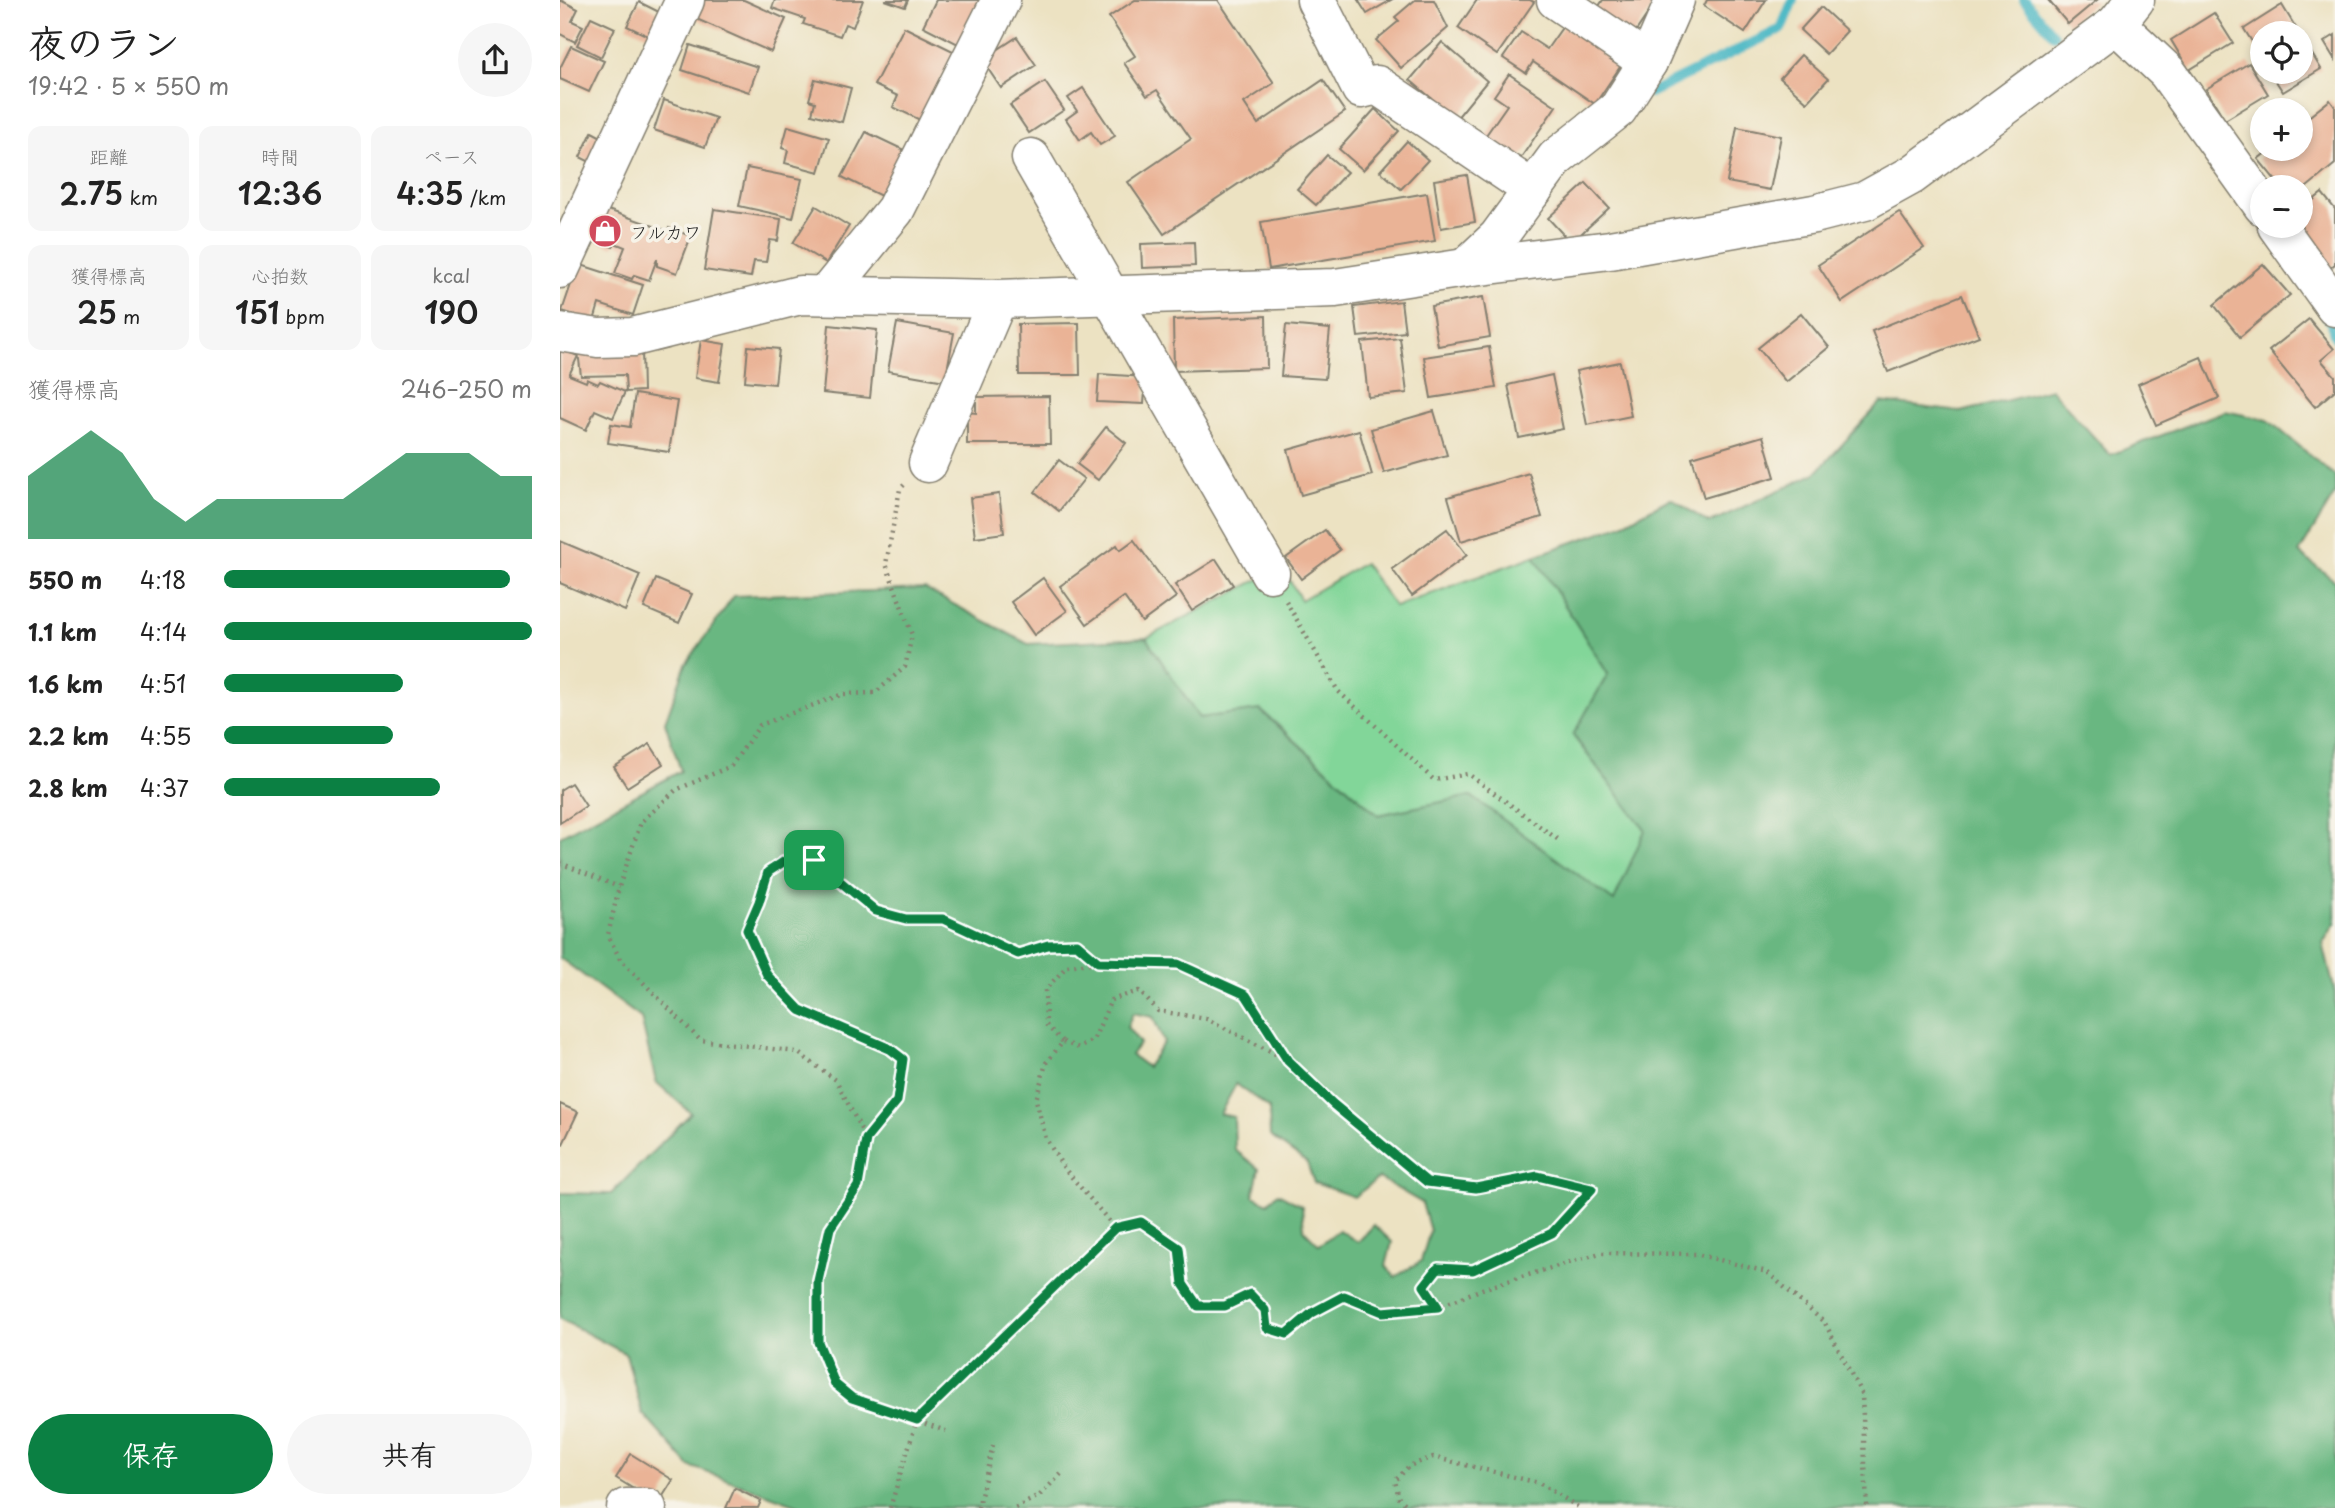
<!DOCTYPE html>
<html lang="ja">
<meta charset="utf-8">
<style>
body{margin:0;font-family:"Playpen Sans","Klee One",sans-serif;background:#f6f6f6;color:#222;height:100vh;display:flex;flex-direction:column;font-size:26px;white-space:nowrap}
*{box-sizing:border-box;margin:0}
p{font-size:23px;color:#767676}
.icon{flex:none;width:38px;height:38px;fill:none;stroke:currentColor;stroke-width:2;stroke-linecap:round;stroke-linejoin:round}
.map{position:relative;flex:1;overflow:hidden}
.details{display:flex;flex-direction:column;background:#fff;width:560px}
.details>*{flex:none}
.buttons{position:absolute;left:1690px;top:21px;display:grid;gap:14px}
.buttons a{display:grid;place-items:center;width:63px;height:63px;border-radius:50%;background:#fff;box-shadow:0 4px 10px #0003;font-size:35px}
.pin{position:absolute;display:grid;place-items:center;width:60px;height:60px;color:#fff;margin:-30px;border-radius:14px;box-shadow:0 4px 10px #0006}
.round{display:grid;place-items:center;flex:none;width:74px;height:74px;border-radius:37px;background:#f6f6f6}
.head{display:flex;align-items:center;justify-content:space-between;height:119px;padding:0 28px}
h1{font-size:38px;font-weight:600;line-height:52px}
.figures{display:grid;grid-template-columns:repeat(3,1fr);gap:10px;height:119px;padding:7px 28px}
.figures div{display:grid;align-content:center;border-radius:14px;background:#f6f6f6;text-align:center}
.figures b{font-size:30px;font-weight:600}
.figures small{font-size:19px;font-weight:400}
.figures p{font-size:19px}
.chart{height:196px;padding:14px 28px}
.chart p{display:flex;justify-content:space-between}
.chart svg{width:100%;height:126px;margin-top:7px;fill:#0b8043;opacity:.7}
.primary-button{display:flex;gap:14px;margin-top:auto;padding:14px 28px}
.primary-button a{flex:1;height:80px;border-radius:42px;background:#0b8043;color:#fff;font-size:28px;font-weight:600;line-height:80px;text-align:center}
.primary-button a+a{background:#f6f6f6;color:#222}
ul{padding:0 28px;list-style:none;font-size:23px}
li{display:grid;grid-template-columns:112px 84px 1fr;align-items:center;height:52px}
li i{height:18px;border-radius:9px;background:#0b8043}
main{display:flex;flex:1;min-height:0}
.map>svg:first-child{display:block}
</style>
<main>
<section class="details">
<div class="head"><div><h1>夜のラン</h1><p>19:42 · 5 × 550 m</p></div><a class="round"><svg class="icon" aria-label="share" viewBox="0 0 24 24"><path d="M12 15V3M7 8l5-5 5 5M5 13v7h14v-7"/></svg></a></div>
<div class="figures">
<div><p>距離</p><b>2.75<small> km</small></b></div>
<div><p>時間</p><b>12:36</b></div>
<div><p>ペース</p><b>4:35<small> /km</small></b></div>
</div>
<div class="figures">
<div><p>獲得標高</p><b>25<small> m</small></b></div>
<div><p>心拍数</p><b>151<small> bpm</small></b></div>
<div><p>kcal</p><b>190</b></div>
</div>
<div class="chart"><p><span>獲得標高</span>246–250 m</p>
<svg viewBox="0 0 160 44" preserveAspectRatio="none"><path d="M0 44V22L10 14L20 6L30 14L40 30L50 38L60 30L70 30L80 30L90 30L100 30L110 22L120 14L130 14L140 14L150 22L160 22V44z"/></svg>
</div>
<ul>
<li><b>550 m</b>4:18<i style="width:93%"></i></li>
<li><b>1.1 km</b>4:14<i style="width:100%"></i></li>
<li><b>1.6 km</b>4:51<i style="width:58%"></i></li>
<li><b>2.2 km</b>4:55<i style="width:55%"></i></li>
<li><b>2.8 km</b>4:37<i style="width:70%"></i></li>
</ul>
<div class="primary-button"><a>保存</a><a>共有</a></div>
</section>
<div class="map">
<svg width="1775" height="1508" viewBox="0 0 1775 1508">
<rect width="100%" height="100%" fill="#f7f3e8"/>
<filter id="ink" filterUnits="userSpaceOnUse"><feTurbulence type="fractalNoise" baseFrequency=".0143" numOctaves="2"/><feDisplacementMap in="SourceGraphic" scale="14" xChannelSelector="R" yChannelSelector="G"/><feConvolveMatrix kernelMatrix="1 2 1 2 8 2 1 2 1" color-interpolation-filters="sRGB"/></filter>
<filter id="wash" filterUnits="userSpaceOnUse"><feTurbulence type="fractalNoise" baseFrequency=".00686" numOctaves="4" result="noise"/><feDisplacementMap in="SourceGraphic" scale="28" xChannelSelector="R" yChannelSelector="G"/><feGaussianBlur stdDeviation="1.57" result="paint"/><feColorMatrix in="noise" values="0 0 0 0 0 0 0 0 0 0 0 0 0 0 0 0 0 1.4 0 .05"/><feComposite in="paint" operator="in"/></filter>
<g filter="url(#wash)">
<rect width="100%" height="100%" fill="#ece2c2"/>
<!-- green -->
<polygon fill="#82d699" stroke="#4f795a" stroke-width="2" points="974,556 1048,674 1013,736 1086,830 1054,902 911,796 818,815 701,710 639,718 586,638 722,567 741,600 804,563 835,607"/>
<!-- forest -->
<path fill="#69b781" stroke="#426a4e" stroke-width="2" fill-rule="evenodd" d="M1491 389 1550 455 1665 411 1708 420 1775 476V494L1739 553 1775 581V923L1763 943 1775 993V1508H246L129 1466 82 1413 66 1354 0 1319V1193L51 1194 131 1113 96 1082 81 1018 0 958V836L121 771 105 722 126 664 174 596 365 589 468 644 586 638 639 718 700 710 818 815 911 796 1054 901 1085 830 1013 735 1048 674 974 556 1061 525 1111 498 1149 523 1256 473 1321 402 1401 412ZM573 1013 593 1017 604 1042 587 1067 571 1055 580 1043 567 1027ZM676 1084 709 1108 710 1136 747 1163 754 1183 794 1197 819 1178 862 1203 870 1231 861 1261 835 1277 826 1266 832 1242 814 1225 798 1242 779 1230 759 1245 744 1230 742 1206 718 1193 708 1203 693 1196 699 1169 675 1150 674 1117 660 1114Z"/>
<g fill="none" stroke-linecap="round" stroke-linejoin="round">
<!-- stream -->
<g stroke="#4bb8c5" stroke-width="10">
<polyline points="1464,0 1494,35"/>
<polyline points="1090,93 1221,29 1233,0"/>
<polyline points="1765,315 1771,322 1775,337"/>
</g>
</g>
<g id="blocks">
<!-- building -->
<g fill="#eab396">
<polygon points="0,0 18,9 12,21 23,26 15,42 0,34"/>
<polygon points="140,0 184,0 226,19 211,52 132,17"/>
<polygon points="215,0 303,0 293,27 285,24 280,36 243,24 245,19 212,8"/>
<polygon points="325,0 348,0 345,7"/>
<polygon points="376,0 423,0 400,45 363,26"/>
<polygon points="575,0 658,0 714,83 684,103 698,124 763,80 785,112 604,234 568,182 631,139 597,90 587,96 564,63 575,56 549,17"/>
<polygon points="798,0 831,0 807,14"/>
<polygon points="855,0 874,0 888,28 841,68 816,40 839,21 835,17"/>
<polygon points="917,0 970,0 974,2 937,55 898,28"/>
<polygon points="1043,0 1097,0 1072,37 1035,12"/>
<polygon points="1147,0 1206,0 1185,33 1144,6"/>
<polygon points="1488,0 1537,0 1508,24"/>
<polygon points="79,2 101,13 90,37 67,26"/>
<polygon points="1722,5 1739,33 1703,33 1703,59 1684,29"/>
<polygon points="1261,7 1287,31 1266,54 1240,30"/>
<polygon points="1654,13 1673,43 1629,70 1611,40"/>
<polygon points="31,17 55,28 41,57 17,45"/>
<polygon points="1006,22 1064,61 1035,104 973,62 966,73 943,58 961,32 987,49"/>
<polygon points="344,27 395,52 360,120 333,107 338,96 314,85"/>
<polygon points="1775,35 1775,60 1764,42"/>
<polygon points="1741,36 1761,69 1723,92 1710,72 1741,72"/>
<polygon points="457,37 476,65 441,88 422,60"/>
<polygon points="882,42 927,81 896,119 850,80"/>
<polygon points="130,45 198,67 189,92 122,70"/>
<polygon points="11,46 44,61 29,92 0,79 0,68"/>
<polygon points="1241,55 1268,79 1247,102 1220,78"/>
<polygon points="1689,63 1708,94 1665,120 1646,89"/>
<polygon points="949,74 996,106 958,162 924,138 947,105 934,96"/>
<polygon points="255,79 291,88 282,122 252,114 255,102 249,100"/>
<polygon points="485,82 504,110 469,133 450,105"/>
<polygon points="523,88 555,136 540,145 531,132 520,140 506,119 517,111 508,98"/>
<polygon points="104,100 156,118 145,147 94,130"/>
<polygon points="1770,100 1775,107 1775,164 1741,192 1741,187 1721,187 1698,159 1711,149 1741,149 1741,123"/>
<polygon points="815,109 839,131 803,170 779,149"/>
<polygon points="228,126 269,138 259,172 225,163 228,150 222,148"/>
<polygon points="1177,127 1221,136 1210,190 1167,182"/>
<polygon points="32,132 47,140 34,164 20,157"/>
<polygon points="306,132 346,151 323,197 282,177"/>
<polygon points="847,141 868,160 841,189 820,171"/>
<polygon points="767,155 787,172 756,205 737,189"/>
<polygon points="187,168 242,179 233,218 179,206"/>
<polygon points="907,175 915,222 881,228 874,180"/>
<polygon points="1026,183 1049,208 1011,243 988,218"/>
<polygon points="867,193 875,241 709,269 701,222"/>
<polygon points="1762,193 1775,209 1775,264 1770,268 1735,226 1741,226 1741,210"/>
<polygon points="256,206 289,226 266,263 233,243"/>
<polygon points="42,208 108,231 109,228 131,236 117,273 97,266 97,259 89,280 74,275 72,279 55,273 65,247 55,243 53,247 31,238"/>
<polygon points="154,209 221,219 218,241 210,240 206,262 194,261 191,277 144,270"/>
<polygon points="1339,212 1364,248 1282,302 1258,265"/>
<polygon points="634,242 635,266 582,268 581,244"/>
<polygon points="18,264 83,285 73,315 39,304 34,321 2,311"/>
<polygon points="1703,264 1730,295 1680,337 1654,305"/>
<polygon points="1402,295 1419,336 1328,372 1312,331"/>
<polygon points="923,297 930,337 878,346 871,306"/>
<polygon points="841,301 845,332 798,337 794,307"/>
<polygon points="1241,313 1269,347 1226,382 1198,348"/>
<polygon points="706,316 707,368 614,371 613,320"/>
<polygon points="1749,319 1774,349 1761,360 1775,376 1775,390 1755,407 1709,351"/>
<polygon points="337,323 394,333 385,381 328,371"/>
<polygon points="519,323 520,375 459,375 458,324"/>
<polygon points="269,325 317,330 310,398 263,393"/>
<polygon points="726,325 770,329 765,379 721,376"/>
<polygon points="840,338 847,393 808,397 802,342"/>
<polygon points="141,340 165,344 159,382 135,378"/>
<polygon points="188,346 219,349 215,384 185,381"/>
<polygon points="929,347 936,388 871,398 864,357"/>
<polygon points="0,349 18,356 9,375 26,382 27,379 38,384 40,381 65,392 53,418 35,410 26,430 0,418"/>
<polygon points="82,349 83,391 66,392 65,375 21,376 18,351"/>
<polygon points="1641,357 1659,398 1596,425 1578,384"/>
<polygon points="1060,362 1071,416 1027,425 1016,371"/>
<polygon points="539,374 586,377 584,404 537,402"/>
<polygon points="992,375 1003,429 959,438 948,385"/>
<polygon points="75,394 117,401 109,452 48,443 51,424 70,427"/>
<polygon points="489,396 490,444 407,444 407,412 416,413 416,397"/>
<polygon points="874,411 887,455 824,473 811,429"/>
<polygon points="546,427 566,443 538,480 517,464"/>
<polygon points="799,430 812,475 741,495 728,450"/>
<polygon points="1203,436 1215,477 1144,498 1132,457"/>
<polygon points="499,460 524,479 499,511 475,492"/>
<polygon points="969,473 982,517 901,541 888,497"/>
<polygon points="439,494 444,533 415,537 410,498"/>
<polygon points="887,529 907,555 852,596 832,569"/>
<polygon points="765,530 780,550 741,579 726,558"/>
<polygon points="574,540 616,597 582,622 564,597 527,624 500,586 557,545 560,550"/>
<polygon points="0,541 80,575 65,611 0,583"/>
<polygon points="656,559 673,585 632,611 615,585"/>
<polygon points="483,578 507,611 474,635 451,602"/>
<polygon points="96,579 132,594 119,623 84,608"/>
<polygon points="90,744 103,764 67,787 54,767"/>
<polygon points="11,783 26,806 0,823 0,790"/>
<polygon points="0,1104 18,1112 3,1144 0,1143"/>
<polygon points="71,1454 113,1480 98,1504 56,1478"/>
<polygon points="175,1488 201,1501 198,1508 166,1508"/>
</g>
</g>
</g>
<g filter="url(#ink)">
<use href="#blocks" fill-opacity="0" stroke="#847f6f" stroke-width="2"/>
<g fill="none" stroke-linecap="round" stroke-linejoin="round">
<defs>
<g id="minor">
<polyline points="756,0 801,89 817,85 973,190"/>
<polyline points="996,0 1088,62"/>
<polyline points="1556,24 1607,72 1703,206"/>
<polyline points="471,158 710,573"/>
<polyline points="1717,226 1775,307"/>
<polyline points="905,268 938,237 996,158 1058,109 1088,62 1115,0"/>
<polyline points="0,269 125,0"/>
<polyline points="266,295 335,210 441,0"/>
<polyline points="0,332 38,338 73,337 240,295 438,299 775,288 905,268 1050,250 1254,214 1305,201 1352,175 1556,24 1575,0"/>
<polyline points="368,463 438,299"/>
<polyline points="66,1508 87,1508"/>
</g>
</defs>
<!-- minor casing -->
<use href="#minor" stroke="#847f6f" stroke-width="41"/>
<!-- path -->
<g stroke="#847f6f" stroke-width="4.5" stroke-dasharray="2 5" stroke-linecap="butt">
<polyline points="344,485 340,489 326,564 352,635 345,667 315,693 283,694 200,725 171,766 116,790 81,822 59,887 48,935 60,959 140,1040 237,1052 276,1080 306,1139 298,1186 270,1228 258,1281 258,1342 275,1384 292,1398 386,1431"/>
<polyline points="726,601 778,691 874,780 908,774 1000,841"/>
<polyline points="0,863 59,887"/>
<polyline points="537,962 507,966 485,990 486,1025 503,1042 486,1063 476,1100 486,1139 504,1168 555,1228 581,1222 619,1248 623,1284 638,1306 665,1306 690,1294 705,1310 707,1328 727,1334 752,1313 784,1296 823,1312 878,1307 922,1289 1040,1253 1136,1254 1207,1272 1265,1323 1302,1395 1307,1508"/>
<polyline points="503,1042 519,1048 534,1039 551,1000 579,991 598,1011 647,1019 727,1060"/>
<polyline points="306,1139 337,1101 343,1059 330,1049 240,1011 207,975 187,930 199,902 208,872 234,855 254,860 316,911 346,919 383,920 459,954 488,945 517,944 538,962 618,964 686,995 728,1061 773,1104 867,1182 916,1188 978,1176 1032,1189 992,1233 913,1270 878,1268 864,1286 878,1307"/>
<polyline points="330,1508 357,1420 555,1228"/>
<polyline points="418,1508 433,1445"/>
<polyline points="455,1508 479,1496 501,1474"/>
<polyline points="850,1508 839,1498 835,1481 849,1466 873,1457 979,1483 1020,1508"/>
</g>
<!-- minor -->
<use href="#minor" stroke="#fff" stroke-width="38"/>
</g>
</g>
<g fill="none" stroke-linecap="round" stroke-linejoin="round" filter="url(#ink)">
<defs>
<polygon id="route" points="234,855 254,860 316,911 346,919 383,919 458,954 488,945 517,944 538,962 618,964 686,995 728,1061 773,1104 867,1182 916,1188 978,1176 1032,1189 992,1233 913,1270 878,1268 864,1286 878,1307 823,1312 784,1296 752,1313 727,1334 707,1328 705,1310 690,1294 665,1306 638,1306 623,1284 619,1248 581,1222 555,1228 357,1420 292,1398 275,1384 258,1342 258,1281 270,1228 298,1186 306,1139 337,1101 343,1059 330,1049 240,1010 207,975 187,930 199,902 208,872"/>
</defs>
<!-- route casing -->
<use href="#route" stroke="#fff" stroke-width="14"/>
<!-- route -->
<use href="#route" stroke="#0b8043" stroke-width="9"/>
</g>
<!-- icons -->
<defs>
<symbol id="shop-disc" viewBox="-11 -11 22 22"><circle r="9.5" fill="#d1495b" stroke="#f7f3e8"/><path d="M-5-2.5h2.3a2.7 3.5 0 0 1 5.4 0H5L5.5 6h-11ZM-1.5-2.5h3a1.5 2.3 0 0 0-3 0Z" fill="#fff"/></symbol>
</defs>
<g fill-rule="evenodd">
<use href="#shop-disc" x="26" y="212" width="38" height="38"/>
</g>
<g text-anchor="middle" dominant-baseline="central" stroke-width="7" stroke-linejoin="round" paint-order="stroke">
<!-- poi labels -->
<g font-size="18" fill="#1c1c1c" stroke="#f7f3e8" text-anchor="start">
<text x="70" y="231">フルカワ</text>
</g>
</g>
</svg>
<div class="buttons">
<a><svg class="icon" aria-label="locate" viewBox="0 0 24 24"><circle cx="12" cy="12" r="6"/><path d="M12 2v4M12 18v4M2 12h4M18 12h4"/></svg></a>
<a>+</a>
<a>−</a>
</div>
<div class="pin" style="left:254px;top:860px;background:#1e9e55"><svg class="icon" aria-label="arrive" viewBox="0 0 24 24"><path d="M6 21V4h12l-3 4 3 4H6"/></svg></div>
</div>
</main>
